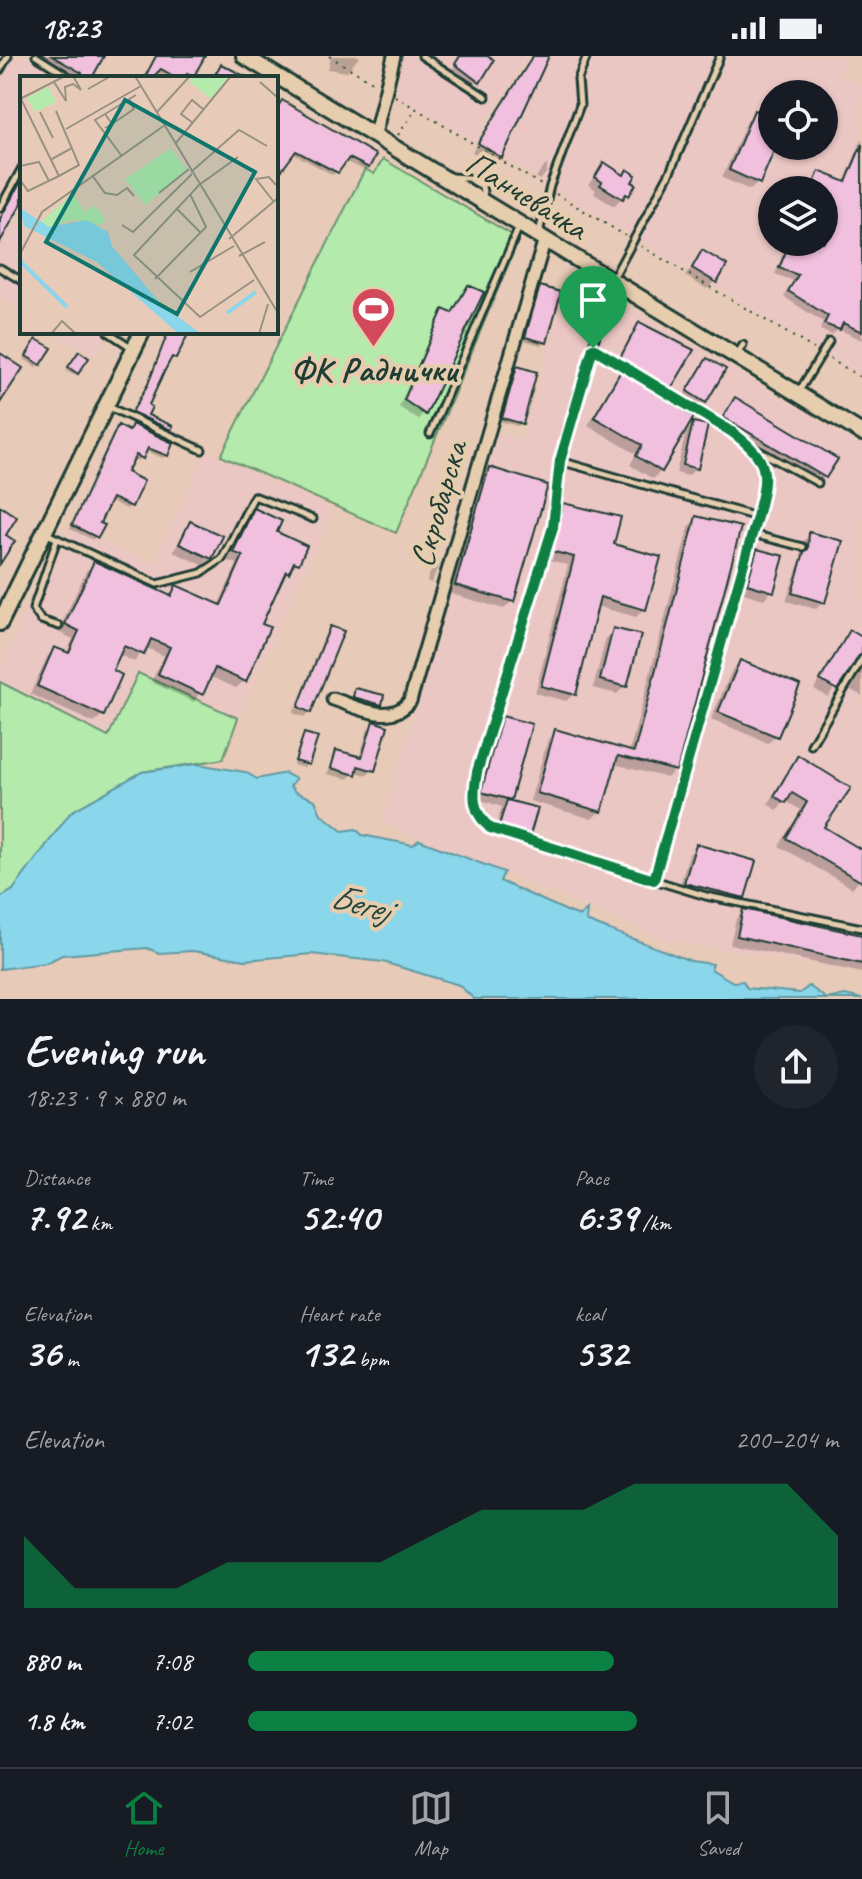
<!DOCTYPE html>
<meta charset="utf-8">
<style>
body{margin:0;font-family:Caveat,sans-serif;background:#20242c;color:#f1f3f6;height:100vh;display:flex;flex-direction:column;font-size:30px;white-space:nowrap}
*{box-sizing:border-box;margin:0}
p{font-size:26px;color:#9ea1a6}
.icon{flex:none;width:44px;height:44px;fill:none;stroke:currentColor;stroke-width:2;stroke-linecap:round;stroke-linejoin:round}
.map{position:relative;height:943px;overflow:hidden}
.side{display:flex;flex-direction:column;background:#171b24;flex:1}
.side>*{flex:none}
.controls{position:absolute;left:758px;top:24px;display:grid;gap:16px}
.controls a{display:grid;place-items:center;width:80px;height:80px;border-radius:50%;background:#171b24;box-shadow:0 2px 6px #0004;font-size:40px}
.pin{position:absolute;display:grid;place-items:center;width:68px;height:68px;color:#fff;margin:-82px -34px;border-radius:50% 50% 50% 0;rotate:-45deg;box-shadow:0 0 8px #0007}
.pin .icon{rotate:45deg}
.round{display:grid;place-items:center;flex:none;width:84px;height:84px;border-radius:42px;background:#20242c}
.head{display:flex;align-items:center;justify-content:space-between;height:136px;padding:0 24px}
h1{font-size:44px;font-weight:600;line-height:60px}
.stats{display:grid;grid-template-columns:repeat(3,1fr);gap:12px;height:136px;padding:8px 24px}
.stats div{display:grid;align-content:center}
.stats b{font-size:40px;font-weight:600}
.stats small{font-size:22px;font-weight:400}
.stats p{font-size:22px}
.chart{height:224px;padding:16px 24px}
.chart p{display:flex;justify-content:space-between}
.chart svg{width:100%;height:144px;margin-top:8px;fill:#0b8043;opacity:.7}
ul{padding:0 24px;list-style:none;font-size:26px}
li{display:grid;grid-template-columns:128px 96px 1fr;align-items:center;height:60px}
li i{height:20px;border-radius:10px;background:#0b8043}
.status{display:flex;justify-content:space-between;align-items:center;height:56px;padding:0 40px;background:#171b24;direction:ltr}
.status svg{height:22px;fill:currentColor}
.menu{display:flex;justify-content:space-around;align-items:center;height:112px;border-top:2px solid #363941;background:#171b24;font-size:22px;color:#9ea1a6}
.menu a{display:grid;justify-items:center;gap:4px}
.menu .current{color:#0b8043}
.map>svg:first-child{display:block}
</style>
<div class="status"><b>18:23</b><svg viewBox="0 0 49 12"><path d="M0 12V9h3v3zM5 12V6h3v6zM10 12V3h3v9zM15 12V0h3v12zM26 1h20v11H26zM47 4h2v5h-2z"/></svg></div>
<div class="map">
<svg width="862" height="943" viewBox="0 0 862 943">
<rect width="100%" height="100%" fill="#e8cab8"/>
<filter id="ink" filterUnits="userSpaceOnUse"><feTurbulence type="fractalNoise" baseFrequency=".0125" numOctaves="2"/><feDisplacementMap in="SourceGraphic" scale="16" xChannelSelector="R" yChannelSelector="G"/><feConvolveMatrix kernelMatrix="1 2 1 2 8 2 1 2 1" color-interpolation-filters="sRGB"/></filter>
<g filter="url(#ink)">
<!-- built -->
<g fill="#ebc7c4" fill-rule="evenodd">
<polygon points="0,0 107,0 95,22 22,22 22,151 12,168 22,174 22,257 0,243"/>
<polygon points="403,0 528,0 476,86 396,38"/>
<path d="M531 0H847L840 19 862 29V319L478 87ZM772 38H824V90H772ZM772 134H824V186H772Z"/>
<polygon points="571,217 593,229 595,251 618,262 632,252 862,390 862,916 667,884 383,766 493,377 521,385"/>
<polygon points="54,276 109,276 96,301"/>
<polygon points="205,395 333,453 238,662 138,617 109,681 0,626 0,614 31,541 40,545 70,471 154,508"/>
</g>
<!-- green -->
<g fill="#b4eaac" stroke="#6a9470" stroke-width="2">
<polygon points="383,103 519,183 396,477 221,400 365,113 374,118"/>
<polygon points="138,617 238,662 223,703 142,716 71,756 13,834 0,842 0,626 108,681"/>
</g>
<!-- water -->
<polygon fill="#8ad6eb" stroke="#5f99a2" stroke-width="2" points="197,708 245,716 257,723 285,717 296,723 290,730 295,736 315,744 321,758 342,775 356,773 362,779 413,789 419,784 504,816 500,825 569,856 580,860 587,854 586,865 691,905 713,908 711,913 733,926 743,925 747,932 800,937 809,930 827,943 845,939 862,943 474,943 459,929 383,906 311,898 245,904 193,895 159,897 147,892 62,899 46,907 0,913 0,842 13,834 71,756 142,716"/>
<!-- shadow -->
<g fill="#0003">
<polygon points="31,0 96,0 90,22 70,22"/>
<polygon points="157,0 203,0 189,22 168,22 157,16 154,22 145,22"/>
<polygon points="331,0 360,0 347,16 328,13"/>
<polygon points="460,0 479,0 476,29 453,12"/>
<polygon points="533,0 501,101 493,108 472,96"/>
<polygon points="276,55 367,110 364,114 344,105 333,119 292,97 276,118"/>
<polygon points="755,57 772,64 774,90 758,127 750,134 722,122 747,65"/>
<polygon points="862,82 862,284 838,273 832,279 820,274 823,266 784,241 794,225 775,218 788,186 824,186 824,134 809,134 820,117 844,127"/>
<polygon points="547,108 547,116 540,124 536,121"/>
<polygon points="604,109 623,120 627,115 633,129 614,150 594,138 596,134 588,129"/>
<polygon points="22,121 22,143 0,182 0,161"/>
<polygon points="702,197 715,225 707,233 685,220"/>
<polygon points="469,232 481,237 419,364 399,351 438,262 444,256 451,259"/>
<polygon points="540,233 545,286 541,289 523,284"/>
<polygon points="640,268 669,331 659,341 661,415 653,423 630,409 636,398 588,369 623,316 613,310"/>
<polygon points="168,276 181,276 175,302 169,304 146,350 146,360 169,373 166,376 130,359 145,333"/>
<polygon points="33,289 40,308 36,311 24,303"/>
<polygon points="76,301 76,316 73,319 66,315"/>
<polygon points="707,304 704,345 699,351 683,341"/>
<polygon points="517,312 521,367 518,370 499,365"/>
<polygon points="735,344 835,404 824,421 817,429 717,369"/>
<polygon points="694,368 696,412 688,420 676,417 686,376"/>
<polygon points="132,370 166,399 163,402 145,395 138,405 132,402 125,417 130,450 127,453 109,445 93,484 70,473 115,375 119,371 128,376"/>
<polygon points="490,414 512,545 504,553 448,537 482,422"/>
<polygon points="564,449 612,489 644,553 636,561 596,550 574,638 566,645 535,637 568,509 545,503 556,457"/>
<polygon points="254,455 297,507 280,523 259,569 244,625 236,632 209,620 194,646 151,626 164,600 145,591 134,606 118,598 110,615 120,620 102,659 94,667 30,638 47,601 55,593 66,598 73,583 58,576 86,515 94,508 169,539 177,531 218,550 237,508 226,504 246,463"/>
<polygon points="697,462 675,714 667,722 614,708 600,755 592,763 530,745 548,683 556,676 629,697 689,470"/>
<polygon points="190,467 211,502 203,509 173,496"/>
<polygon points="810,479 824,546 816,553 786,545 801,502 802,486"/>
<polygon points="758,495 772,535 764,543 740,536 750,503"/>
<polygon points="434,507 439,509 431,527 427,525"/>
<polygon points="330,572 310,654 297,649 325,578"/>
<polygon points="614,574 625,630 617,638 593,632 606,582"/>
<polygon points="850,576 862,583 862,640 849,633 861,613 854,604 828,641 814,633"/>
<polygon points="740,606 776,680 768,687 711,663 732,614"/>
<polygon points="355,634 380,648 377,651 350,644"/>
<polygon points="295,652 308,657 304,661 293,657"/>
<polygon points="502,662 509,743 506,746 536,754 528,778 523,784 495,775 502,751 475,742 494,670"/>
<polygon points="374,668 373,714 367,719 354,716 348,723 327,718 337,696 359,702 368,673"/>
<polygon points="305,679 307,708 304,712 293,709"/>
<polygon points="799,701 821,771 862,796 862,821 852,832 779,790 801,754 785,745 777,754 768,748"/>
<polygon points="697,790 743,841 735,849 678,835 689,798"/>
<polygon points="744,855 862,881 862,917 730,888 736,863"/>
</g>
<!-- building -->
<g fill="#f1c0df" stroke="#1f3d34" stroke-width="2">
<polygon points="52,0 104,0 92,22 79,22 82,17"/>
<polygon points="156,0 205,0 194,20 187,17 184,22 177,22 161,13 152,22 146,19"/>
<polygon points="460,0 487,0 494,4 480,27 455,8"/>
<polygon points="533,0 549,0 502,102 478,87"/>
<polygon points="221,8 248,22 213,22"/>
<polygon points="282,44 376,99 369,112 349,102 338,117 296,95 276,122 276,54"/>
<polygon points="754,54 772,62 772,90 776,90 760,128 729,114"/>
<polygon points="862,88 862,276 843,267 840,274 824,268 828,260 788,235 798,219 779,212 790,186 824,186 824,134 811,134 819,115 846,126"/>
<polygon points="604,106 624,119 627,113 636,119 632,126 636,128 629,140 626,138 623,143 600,129 602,126 595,121"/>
<polygon points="22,124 22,147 0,186 0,163"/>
<polygon points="702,194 727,209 717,227 692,212"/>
<polygon points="468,229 484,236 426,359 404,344 443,253 452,257"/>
<polygon points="540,230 561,236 547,287 525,281"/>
<polygon points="639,266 694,294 671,333 620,302"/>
<polygon points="168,276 189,276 176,303 172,301 164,316 149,349 152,351 148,359 173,370 171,374 132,356 148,328"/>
<polygon points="36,283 52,292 41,309 26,300"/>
<polygon points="79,295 89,302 78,318 68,311"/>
<polygon points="0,297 23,312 0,347"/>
<polygon points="707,302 726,313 706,347 687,335"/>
<polygon points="517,310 537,316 523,368 502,362"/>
<polygon points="621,315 694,361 662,416 636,400 642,389 594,361"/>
<polygon points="735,341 838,403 826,422 723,361"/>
<polygon points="693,366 708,369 698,413 683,409"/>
<polygon points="132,368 173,387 168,400 148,392 143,403 136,399 127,416 144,425 132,451 112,442 100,467 105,469 98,482 72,469 118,369 129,375"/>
<polygon points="489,411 548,429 514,546 455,529"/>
<polygon points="563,447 621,461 614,488 661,501 646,554 600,541 576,639 541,630 574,501 551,495"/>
<polygon points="0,450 17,461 6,479 15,485 0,508"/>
<polygon points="254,452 282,465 277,476 307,490 299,508 294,506 289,517 286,515 262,568 270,571 246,626 215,612 203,639 158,618 170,591 151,583 144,599 124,590 113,614 122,619 104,660 37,630 54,591 69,597 79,575 65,568 94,505 171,540 176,529 221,549 243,500 233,496"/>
<polygon points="696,460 741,471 677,715 618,700 602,756 537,737 555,673 634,696"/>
<polygon points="190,465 223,480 212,503 179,488"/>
<polygon points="809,476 843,485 825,547 792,537 804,496 808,493"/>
<polygon points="757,493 784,500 774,536 747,528"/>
<polygon points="330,570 344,575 311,657 298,651"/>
<polygon points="613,572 641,579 627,631 600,624"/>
<polygon points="850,574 862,581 862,598 837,634 820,624"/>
<polygon points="740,604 800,629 778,681 718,656"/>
<polygon points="355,632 384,639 382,649 353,641"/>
<polygon points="502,660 532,668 511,744 481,736"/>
<polygon points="373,665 388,670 375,715 358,710 356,719 331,712 336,694 362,701"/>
<polygon points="304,677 318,681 309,709 295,705"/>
<polygon points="798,699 851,732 824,771 862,794 862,826 786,782 807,746 792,737 786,747 774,740"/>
<polygon points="507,744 538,752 530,779 499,769"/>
<polygon points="696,788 756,805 745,842 684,827"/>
<polygon points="743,853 862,879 862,908 737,880"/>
</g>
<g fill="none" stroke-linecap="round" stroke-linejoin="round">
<defs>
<g id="service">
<polyline points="36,0 71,22"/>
<polyline points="422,0 486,41"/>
<polyline points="720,0 670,116 611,226 560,405 553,471 477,716 475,753 490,772 575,800 706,840 862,872"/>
<polyline points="0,14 8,0"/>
<polyline points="451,121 468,122 482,130 484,143"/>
<polyline points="0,152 22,112"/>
<polyline points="539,177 550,130 580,49 578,23 587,0"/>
<polyline points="0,212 22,225"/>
<polyline points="108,276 134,293"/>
<path d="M593 292 732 376C771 405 768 417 757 461L654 824"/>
<polyline points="736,300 743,289"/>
<polyline points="798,337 829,286"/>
<polyline points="109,351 202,394"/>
<polyline points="430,378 519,171"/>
<polyline points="756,393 818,427"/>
<polyline points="560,405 757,461"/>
<polyline points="47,478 157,528 201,517 222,503 254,440 313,463"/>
<polyline points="752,478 803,491"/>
<polyline points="57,483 33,553 41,564 59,570"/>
<polyline points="811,689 862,603"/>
</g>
<g id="minor">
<polyline points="375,78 394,0"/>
<path d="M333 643C358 651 391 670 410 645L544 186"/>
</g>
<g id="tertiary">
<polyline points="244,0 862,377"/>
<polyline points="0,567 142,276"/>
</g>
</defs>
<!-- service casing -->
<use href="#service" stroke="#1f3d34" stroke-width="11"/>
<!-- minor casing -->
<use href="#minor" stroke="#1f3d34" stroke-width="17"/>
<!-- tertiary casing -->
<use href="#tertiary" stroke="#1f3d34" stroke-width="20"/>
<!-- path -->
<g stroke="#1f3d34" stroke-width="2" stroke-dasharray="2 6" stroke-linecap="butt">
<polyline points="329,0 376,28"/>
<polyline points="395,40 543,130"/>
<polyline points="398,79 415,55"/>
<polyline points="556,138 626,180"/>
<polyline points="641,190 814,293"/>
<polyline points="830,303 862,322"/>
</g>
<!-- service -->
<use href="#service" stroke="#e6cdae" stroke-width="5"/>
<!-- minor -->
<use href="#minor" stroke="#e6cdae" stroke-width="11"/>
<!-- tertiary -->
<use href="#tertiary" stroke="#e6cdae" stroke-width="14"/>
</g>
</g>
<g fill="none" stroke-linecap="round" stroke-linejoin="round" filter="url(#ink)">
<defs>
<path id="route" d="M593 292 732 376C771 405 768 417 757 461L654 824 490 772C471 755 473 739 477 716L553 471 560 405Z"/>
</defs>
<!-- route casing -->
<use href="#route" stroke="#fff" stroke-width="16"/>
<!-- route -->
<use href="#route" stroke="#0b8043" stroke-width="10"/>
</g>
<!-- icons -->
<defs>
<symbol id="stadium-pin" viewBox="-11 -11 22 30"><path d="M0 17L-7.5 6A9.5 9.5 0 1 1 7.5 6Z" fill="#d1495b" stroke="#e6cdae"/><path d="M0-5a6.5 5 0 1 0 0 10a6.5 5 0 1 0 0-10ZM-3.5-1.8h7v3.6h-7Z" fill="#fff"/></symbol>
</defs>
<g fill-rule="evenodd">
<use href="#stadium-pin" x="348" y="228" width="51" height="69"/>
</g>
<g text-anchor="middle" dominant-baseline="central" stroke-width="8" stroke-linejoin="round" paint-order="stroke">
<!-- street labels -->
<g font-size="34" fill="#1f3d34" stroke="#e6cdae">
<text transform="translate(527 139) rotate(32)">Панчевачка</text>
<text transform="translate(438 448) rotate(-74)">Скробарска</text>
</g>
<!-- poi labels -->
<g font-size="34" font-weight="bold" fill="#1f3d34" stroke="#e6cdae">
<text x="374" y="313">ФК Раднички</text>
</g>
<!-- water labels -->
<g font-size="36" font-style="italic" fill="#24453d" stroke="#e6cdae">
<text transform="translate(360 847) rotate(15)">Бегеј</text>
</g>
</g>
<!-- overview -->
<g transform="translate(20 20)">
<rect width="258" height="258" fill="#e8cab8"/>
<path d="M173 0H209L191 23 169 5ZM28 11 36 26 15 36 7 22ZM151 72 168 95 125 129 105 103ZM53 118 65 136 75 129 86 144 80 149 53 144 29 151 19 147Z" fill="#b4eaac"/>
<path d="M0 132 29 151 67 144 88 156 92 170 140 227 181 258H159L77 186 4 150Z" fill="#8ad6eb"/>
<path fill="none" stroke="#8ad6eb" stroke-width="4" d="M0 185 47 231M207 237 236 216"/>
<path fill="none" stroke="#989283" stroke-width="2" d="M115 0 258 237M34 6 46 25 45 11 53 8 61 14 53 0M240 6 258 22M68 13 91 0M0 23 45 0M1 23 39 100 59 89 36 35M20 36 33 62M137 36 170 0M85 38 116 19M173 47 161 38 172 24 184 34M92 48 114 33 109 23M85 52 92 48 85 38 75 44 101 79M46 53 121 10M156 67 211 0M218 81 179 109 114 179 180 241 234 204M30 84 52 72M0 90 19 86 29 105M171 96 219 54 247 70M72 99 85 117 97 119 107 112 114 120M0 104 8 115 39 100M139 117 169 93M254 126 236 103 249 101 256 109M156 132 181 157M102 149 113 156 172 98M209 163 258 122M0 178 22 136 145 49M219 180 245 166M170 196 214 170M135 203 186 151 170 118M31 258 42 245 56 258M239 258 248 228"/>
<path fill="#0f766e" fill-opacity="0.15" stroke="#0f766e" stroke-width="4" d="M105 24 235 96 157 238 26 166Z"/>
<rect width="258" height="258" fill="none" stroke="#1f3d34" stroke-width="4"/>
</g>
</svg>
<div class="controls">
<a><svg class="icon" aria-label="locate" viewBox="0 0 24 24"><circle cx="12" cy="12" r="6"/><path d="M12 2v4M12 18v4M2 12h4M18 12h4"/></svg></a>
<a><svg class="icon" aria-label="layers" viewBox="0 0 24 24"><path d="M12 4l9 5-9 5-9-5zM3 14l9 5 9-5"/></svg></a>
</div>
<div class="pin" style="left:593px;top:292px;background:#1e9e55"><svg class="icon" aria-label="arrive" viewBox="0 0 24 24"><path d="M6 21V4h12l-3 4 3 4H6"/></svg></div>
</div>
<section class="side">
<div class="head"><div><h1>Evening run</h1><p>18:23 · 9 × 880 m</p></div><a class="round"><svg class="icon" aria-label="share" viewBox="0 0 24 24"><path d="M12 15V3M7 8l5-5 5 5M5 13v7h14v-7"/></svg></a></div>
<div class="stats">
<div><p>Distance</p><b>7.92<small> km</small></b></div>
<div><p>Time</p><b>52:40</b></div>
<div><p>Pace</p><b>6:39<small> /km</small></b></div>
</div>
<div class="stats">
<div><p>Elevation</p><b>36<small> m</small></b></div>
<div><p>Heart rate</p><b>132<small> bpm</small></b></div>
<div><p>kcal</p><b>532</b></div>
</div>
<div class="chart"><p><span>Elevation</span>200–204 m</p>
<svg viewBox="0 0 160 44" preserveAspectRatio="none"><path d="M0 44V22L10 38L20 38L30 38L40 30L50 30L60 30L70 30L80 22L90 14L100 14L110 14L120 6L130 6L140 6L150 6L160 22V44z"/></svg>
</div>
<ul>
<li><b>880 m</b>7:08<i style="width:62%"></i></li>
<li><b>1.8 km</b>7:02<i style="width:66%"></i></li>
</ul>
</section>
<nav class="menu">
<a class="current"><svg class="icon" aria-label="home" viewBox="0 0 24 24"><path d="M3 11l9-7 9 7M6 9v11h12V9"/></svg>Home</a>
<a><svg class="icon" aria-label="map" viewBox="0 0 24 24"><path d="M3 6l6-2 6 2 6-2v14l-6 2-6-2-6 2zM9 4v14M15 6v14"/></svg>Map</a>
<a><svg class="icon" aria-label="saved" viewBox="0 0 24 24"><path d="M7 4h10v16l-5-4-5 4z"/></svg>Saved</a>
</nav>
